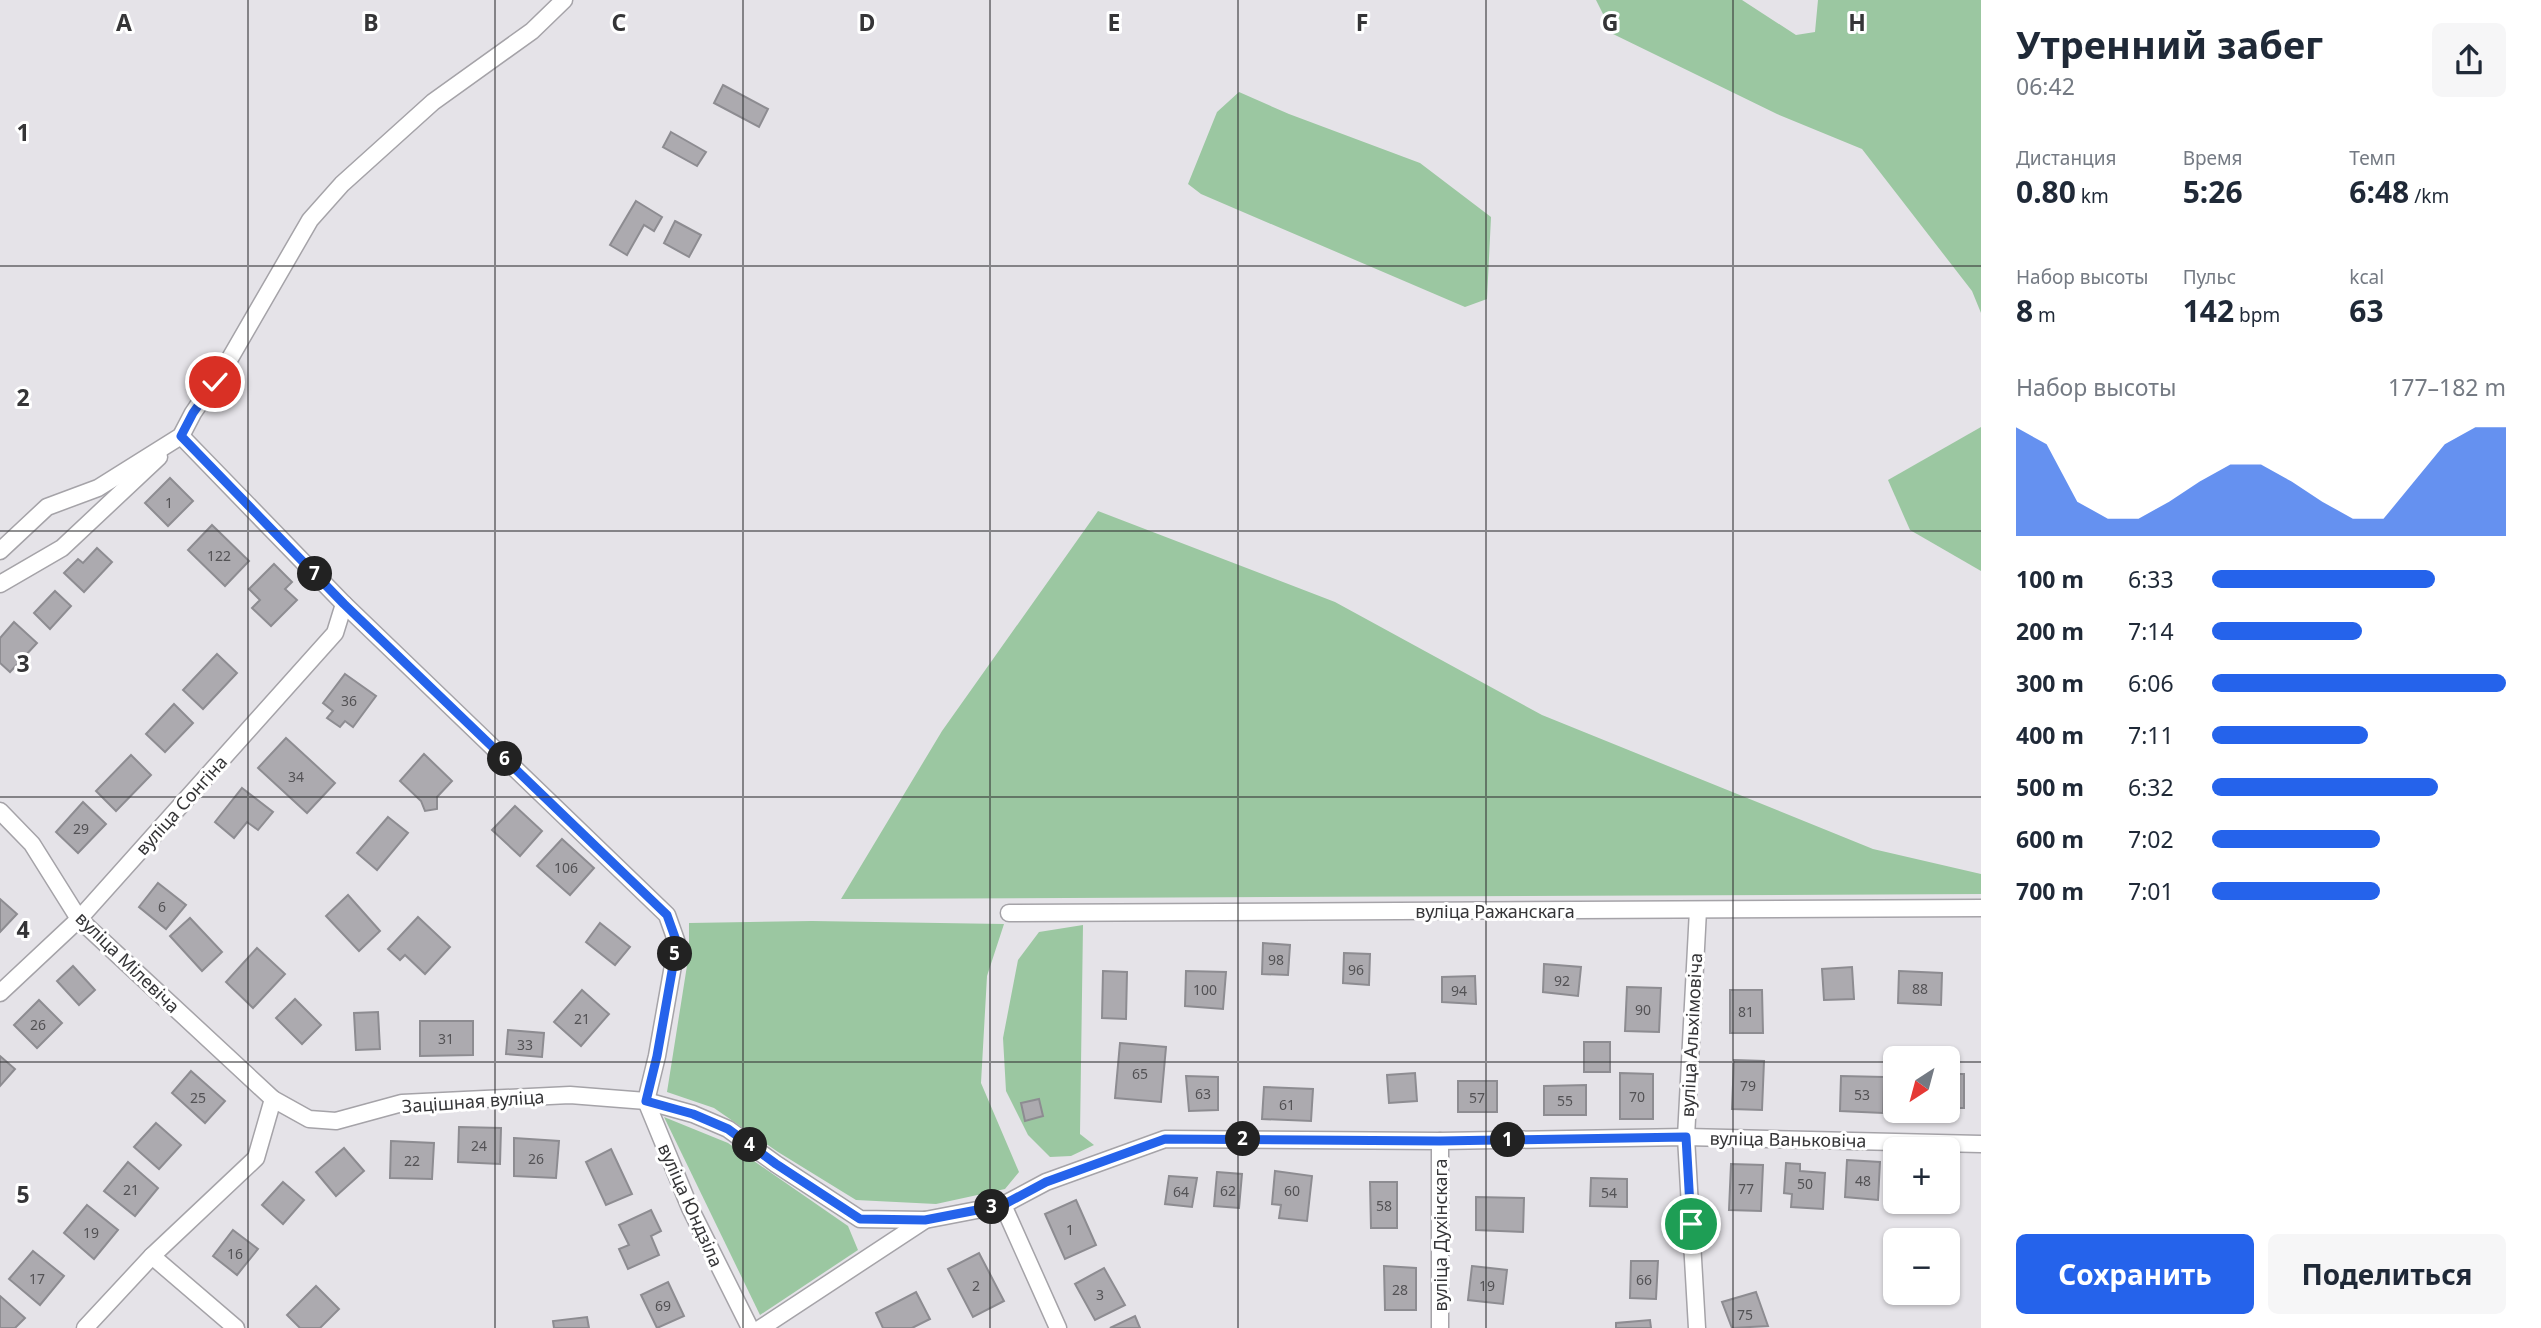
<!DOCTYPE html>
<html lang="ru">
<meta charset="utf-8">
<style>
body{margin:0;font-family:"Noto Sans",sans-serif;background:#f6f6f7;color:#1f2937;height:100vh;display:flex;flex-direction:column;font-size:26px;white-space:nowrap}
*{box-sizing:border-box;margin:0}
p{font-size:23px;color:#747a83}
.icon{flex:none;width:38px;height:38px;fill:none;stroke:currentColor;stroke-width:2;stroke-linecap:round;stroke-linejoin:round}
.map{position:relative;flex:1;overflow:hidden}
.drawer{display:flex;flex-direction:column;background:#fff;width:560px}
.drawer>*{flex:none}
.needle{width:46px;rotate:216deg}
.controls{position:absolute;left:1883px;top:1046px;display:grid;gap:14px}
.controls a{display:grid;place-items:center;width:77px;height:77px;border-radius:10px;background:#fff;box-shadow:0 2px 5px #0004;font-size:35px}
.pin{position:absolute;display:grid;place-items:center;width:60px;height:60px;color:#fff;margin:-30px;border:4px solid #fff;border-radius:50%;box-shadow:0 2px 7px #0007}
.km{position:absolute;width:35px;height:35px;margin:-18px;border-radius:50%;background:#222;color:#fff;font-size:19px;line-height:35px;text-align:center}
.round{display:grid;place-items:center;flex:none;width:74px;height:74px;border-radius:10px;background:#f6f6f7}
.summary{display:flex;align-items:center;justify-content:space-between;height:119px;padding:0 35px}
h1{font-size:38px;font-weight:700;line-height:52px}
.metrics{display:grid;grid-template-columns:repeat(3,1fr);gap:10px;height:119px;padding:7px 35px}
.metrics div{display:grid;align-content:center}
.metrics b{font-size:30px;font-weight:700}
.metrics small{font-size:19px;font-weight:400}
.metrics p{font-size:19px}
.chart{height:196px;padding:14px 35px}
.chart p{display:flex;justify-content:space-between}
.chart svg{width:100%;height:126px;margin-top:7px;fill:#2563eb;opacity:.7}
.action{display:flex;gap:14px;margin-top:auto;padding:14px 35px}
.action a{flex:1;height:80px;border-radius:10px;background:#2563eb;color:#fff;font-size:28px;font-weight:700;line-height:80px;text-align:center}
.action a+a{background:#f6f6f7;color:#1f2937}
ul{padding:0 35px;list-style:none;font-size:23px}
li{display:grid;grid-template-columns:112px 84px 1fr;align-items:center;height:52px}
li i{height:18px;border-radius:9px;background:#2563eb}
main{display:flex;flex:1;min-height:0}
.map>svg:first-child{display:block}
</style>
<main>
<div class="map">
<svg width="1981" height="1328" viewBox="0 0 1981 1328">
<rect width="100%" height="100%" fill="#e5e3e8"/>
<!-- green -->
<g fill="#9bc7a1">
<polygon points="1596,0 1742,0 1796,35 1815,32 1818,0 1981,0 1981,313 1972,291 1862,149 1777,114 1613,34"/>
<polygon points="1239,92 1289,114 1420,163 1491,217 1487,299 1465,307 1201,194 1188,184 1217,112"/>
<polygon points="1981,427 1981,571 1910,530 1888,480"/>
<polygon points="1098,511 1335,602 1542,715 1873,849 1981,874 1981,894 841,899 942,731"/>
<polygon points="812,921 1004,924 987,976 981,1083 1019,1172 1005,1189 936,1204 856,1200 778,1152 714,1108 667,1092 689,953 689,923"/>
<polygon points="1083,925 1080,1134 1094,1145 1071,1156 1050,1157 1028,1135 1006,1091 1003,1038 1018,960 1039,932"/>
<polygon points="664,1117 728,1143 848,1226 858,1250 760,1315"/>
</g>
<!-- building -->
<g fill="#acaaaf" stroke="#8d8c91" stroke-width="2">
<polygon points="723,85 768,109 759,127 714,103"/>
<polygon points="671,132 706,152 697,166 663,147"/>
<polygon points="636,201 662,217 654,231 644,225 627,255 610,245"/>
<polygon points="675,221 701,235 689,257 664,243"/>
<polygon points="170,478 193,501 168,526 145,503"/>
<polygon points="212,525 249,561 225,586 188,550"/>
<polygon points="97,548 112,562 84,592 64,573 78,559 83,563"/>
<polygon points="274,564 292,582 285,589 297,600 271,626 252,608 260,600 249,589"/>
<polygon points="55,591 71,606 50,629 34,613"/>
<polygon points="14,622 37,643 10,672 0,663 0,638"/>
<polygon points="217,654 237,673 203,709 183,690"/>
<polygon points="345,674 376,696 353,727 345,721 340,727 327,718 333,711 323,703"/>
<polygon points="174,704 193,723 165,752 146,734"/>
<polygon points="286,738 335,783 307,813 258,768"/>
<polygon points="424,754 452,781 437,797 437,809 425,811 421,801 400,781"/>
<polygon points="131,755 151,775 116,811 96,791"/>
<polygon points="242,788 273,812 258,830 247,822 234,838 215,822"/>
<polygon points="83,802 106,824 78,853 56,832"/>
<polygon points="515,806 542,831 520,856 492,830"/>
<polygon points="388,817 408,833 377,870 357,853"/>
<polygon points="562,839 594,868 570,895 537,866"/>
<polygon points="158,883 186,905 166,929 139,907"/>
<polygon points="348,895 380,931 359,951 326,916"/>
<polygon points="0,899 17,914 0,932"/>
<polygon points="418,917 450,947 425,974 405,955 400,960 388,949"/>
<polygon points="190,918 222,952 202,971 170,936"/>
<polygon points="600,923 630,947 615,965 586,942"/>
<polygon points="1263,943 1290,945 1288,975 1262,974"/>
<polygon points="257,948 285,974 253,1008 226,982"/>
<polygon points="1344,953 1370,954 1369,985 1343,983"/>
<polygon points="1544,964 1581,967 1578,996 1543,992"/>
<polygon points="73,966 95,990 79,1005 57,981"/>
<polygon points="1852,967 1854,999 1824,1000 1822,969"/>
<polygon points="1103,971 1127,972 1126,1019 1102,1018"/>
<polygon points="1186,971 1226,972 1223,1009 1185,1006"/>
<polygon points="1899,971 1942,973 1941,1005 1898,1003"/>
<polygon points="1475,976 1476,1004 1442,1002 1442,977"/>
<polygon points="1627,987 1661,988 1659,1032 1625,1031"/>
<polygon points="582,990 609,1014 581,1046 554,1022"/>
<polygon points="1730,990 1762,990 1763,1033 1730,1033"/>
<polygon points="295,999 321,1025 302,1044 276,1018"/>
<polygon points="39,1000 62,1023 37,1048 14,1025"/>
<polygon points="378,1012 380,1049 356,1050 354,1013"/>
<polygon points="420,1021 473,1021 473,1055 420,1056"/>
<polygon points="508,1030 544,1033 542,1057 506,1054"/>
<rect x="1584" y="1042" width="26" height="30"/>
<polygon points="1120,1043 1166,1047 1161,1102 1115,1098"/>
<polygon points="0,1056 15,1069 0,1086"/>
<polygon points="1734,1060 1764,1061 1762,1110 1732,1109"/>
<polygon points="191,1071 225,1101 205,1123 172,1093"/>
<polygon points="1415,1073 1417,1101 1389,1103 1387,1075"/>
<polygon points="1620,1073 1653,1074 1653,1119 1620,1119"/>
<rect x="1948" y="1074" width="16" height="34"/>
<polygon points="1186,1076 1218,1077 1218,1110 1189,1111"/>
<polygon points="1841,1076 1884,1077 1883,1113 1840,1111"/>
<rect x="1458" y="1081" width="39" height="31"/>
<polygon points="1586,1085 1586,1115 1544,1115 1544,1086"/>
<polygon points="1264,1087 1313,1089 1311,1121 1262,1119"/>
<polygon points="1039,1099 1043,1116 1025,1121 1021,1103"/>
<polygon points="156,1123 181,1145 159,1169 134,1147"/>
<polygon points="459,1127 501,1128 500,1164 458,1162"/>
<polygon points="514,1138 559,1141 556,1178 514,1176"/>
<polygon points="391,1141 434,1143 432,1179 390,1178"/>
<polygon points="344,1148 364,1171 336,1196 316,1172"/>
<polygon points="611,1149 632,1194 606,1205 586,1162"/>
<polygon points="1847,1160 1880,1162 1878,1200 1845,1197"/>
<polygon points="128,1162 158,1188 135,1216 104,1191"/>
<polygon points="1786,1163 1800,1164 1800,1171 1825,1173 1823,1209 1791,1207 1792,1194 1784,1193"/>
<polygon points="1731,1164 1763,1165 1761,1211 1729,1210"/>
<polygon points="1275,1171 1312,1176 1307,1221 1279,1218 1281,1205 1272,1204"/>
<polygon points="1217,1172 1242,1174 1239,1208 1214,1206"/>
<polygon points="1169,1176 1197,1178 1192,1207 1165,1204"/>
<polygon points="1591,1178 1627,1179 1627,1207 1590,1206"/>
<polygon points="283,1182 304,1200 283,1224 262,1205"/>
<polygon points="1370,1182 1397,1182 1397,1228 1371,1228"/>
<polygon points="1476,1197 1524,1198 1523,1232 1476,1230"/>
<polygon points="1076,1200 1096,1245 1065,1259 1045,1214"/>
<polygon points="87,1205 118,1230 94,1259 64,1233"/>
<polygon points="651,1210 661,1231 651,1236 659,1255 628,1269 619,1249 629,1245 619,1225"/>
<polygon points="233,1230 258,1249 237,1275 213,1256"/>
<polygon points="33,1251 64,1276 40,1305 9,1279"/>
<polygon points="979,1253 1004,1301 973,1317 948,1269"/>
<polygon points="1631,1261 1658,1261 1656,1299 1630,1298"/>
<polygon points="1384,1266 1416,1268 1416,1310 1385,1310"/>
<polygon points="1472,1266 1507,1270 1503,1304 1468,1300"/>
<polygon points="1104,1268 1125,1305 1095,1320 1075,1284"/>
<polygon points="668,1282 684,1316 657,1328 641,1295"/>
<polygon points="316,1286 339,1309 320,1328 300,1328 287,1315"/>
<polygon points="916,1292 930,1319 912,1328 883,1328 876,1313"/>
<polygon points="1756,1292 1768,1326 1732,1328 1722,1302"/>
<polygon points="0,1296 25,1318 15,1328 0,1328"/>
<polygon points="1135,1316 1140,1328 1110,1328"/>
<polygon points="587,1317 589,1328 554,1328 553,1321"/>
<polygon points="1650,1320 1651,1328 1616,1328 1616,1323"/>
</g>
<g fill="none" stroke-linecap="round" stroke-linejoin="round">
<defs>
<g id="minor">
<polyline points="181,436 344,604 667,915 677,943 657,1056 646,1101 690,1208 750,1328"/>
<polyline points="0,551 47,507 98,488 181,436 193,413 229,360 310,220 342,184 433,102 532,31 564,0"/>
<polyline points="0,584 62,548 159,457"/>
<polyline points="0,811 32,844 79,919 273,1099 309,1119 336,1121 402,1103 570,1095 646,1101 693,1114 728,1129 776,1164 860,1219 925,1220"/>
<polyline points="1009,913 1981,908"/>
<polyline points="0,993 79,919 335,633 344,604"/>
<polyline points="1440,1141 1440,1328"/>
<polyline points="1003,1205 1058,1328"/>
<polyline points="152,1256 236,1328"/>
<polyline points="85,1328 152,1256 256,1158 273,1099"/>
<polyline points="761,1328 925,1220 1003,1205 1046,1182 1165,1139 1440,1141 1686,1137 1981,1144"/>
<polyline points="1697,1328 1686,1137 1698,910"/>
</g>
</defs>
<!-- minor casing -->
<use href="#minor" stroke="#a5a3a8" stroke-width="19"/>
<!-- minor -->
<use href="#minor" stroke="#fff" stroke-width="16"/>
</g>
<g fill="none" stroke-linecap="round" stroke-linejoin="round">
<defs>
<polyline id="route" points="215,382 193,413 181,436 344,604 667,915 677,943 657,1056 646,1101 693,1114 728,1129 776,1164 860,1219 925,1220 1003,1205 1046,1182 1165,1139 1440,1141 1686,1137 1691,1224"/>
</defs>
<!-- route casing -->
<use href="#route" stroke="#fff" stroke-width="14"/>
<!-- route -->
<use href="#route" stroke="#2563eb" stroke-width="9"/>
</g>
<!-- grid -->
<path fill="none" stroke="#353537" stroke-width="2" stroke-opacity="0.55" d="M248 0V1328M495 0V1328M743 0V1328M990 0V1328M1238 0V1328M1486 0V1328M1733 0V1328M0 266H1981M0 531H1981M0 797H1981M0 1062H1895M1948 1062H1981"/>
<g text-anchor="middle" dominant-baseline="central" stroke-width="6" stroke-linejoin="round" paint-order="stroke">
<!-- number labels -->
<g font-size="14" fill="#535255">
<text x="169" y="502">1</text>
<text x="219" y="555">122</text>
<text x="349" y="700">36</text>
<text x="296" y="776">34</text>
<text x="81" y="828">29</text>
<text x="566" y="867">106</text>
<text x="162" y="906">6</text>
<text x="1276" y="959">98</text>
<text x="1356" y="969">96</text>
<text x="1562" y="980">92</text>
<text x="1920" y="988">88</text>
<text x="1205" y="989">100</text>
<text x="1459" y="990">94</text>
<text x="1643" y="1009">90</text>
<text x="1746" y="1011">81</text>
<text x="582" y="1018">21</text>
<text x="38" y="1024">26</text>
<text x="446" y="1038">31</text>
<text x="525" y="1044">33</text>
<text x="1140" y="1073">65</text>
<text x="1748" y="1085">79</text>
<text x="1203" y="1093">63</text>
<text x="1862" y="1094">53</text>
<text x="1637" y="1096">70</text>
<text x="198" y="1097">25</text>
<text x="1477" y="1097">57</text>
<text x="1565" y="1100">55</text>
<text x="1287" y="1104">61</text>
<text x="479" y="1145">24</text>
<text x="536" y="1158">26</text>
<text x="412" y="1160">22</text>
<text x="1863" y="1180">48</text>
<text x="1805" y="1183">50</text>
<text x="1746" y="1188">77</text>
<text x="131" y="1189">21</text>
<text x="1228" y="1190">62</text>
<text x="1292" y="1190">60</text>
<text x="1181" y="1191">64</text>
<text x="1609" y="1192">54</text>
<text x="1384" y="1205">58</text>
<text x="1070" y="1229">1</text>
<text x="91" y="1232">19</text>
<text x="235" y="1253">16</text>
<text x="37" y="1278">17</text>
<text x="1644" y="1279">66</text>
<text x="976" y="1285">2</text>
<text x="1487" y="1285">19</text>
<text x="1400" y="1289">28</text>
<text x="1100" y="1294">3</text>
<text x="663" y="1305">69</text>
<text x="1745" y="1314">75</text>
</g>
<!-- street labels -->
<g font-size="18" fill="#353537" stroke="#fff">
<text transform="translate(181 805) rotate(-48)">вуліца Сонгіна</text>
<text x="1495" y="911">вуліца Ражанскага</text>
<text transform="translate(128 962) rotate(44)">вуліца Мілевіча</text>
<text transform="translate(1691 1035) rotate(-87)">вуліца Альхімовіча</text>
<text transform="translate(473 1101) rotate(-4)">Зацішная вуліца</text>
<text transform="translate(1788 1139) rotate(1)">вуліца Ваньковіча</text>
<text transform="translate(691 1205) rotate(66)">вуліца Юндзіла</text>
<text transform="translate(1440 1235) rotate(-90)">вуліца Духінскага</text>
</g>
</g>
<g font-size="23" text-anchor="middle" font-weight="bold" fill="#353537" stroke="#fff" stroke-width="6" stroke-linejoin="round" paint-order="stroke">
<text x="124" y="31">A</text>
<text x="371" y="31">B</text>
<text x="619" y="31">C</text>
<text x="867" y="31">D</text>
<text x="1114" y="31">E</text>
<text x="1362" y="31">F</text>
<text x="1610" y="31">G</text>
<text x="1857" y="31">H</text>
<text x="23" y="141">1</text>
<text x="23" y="406">2</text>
<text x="23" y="672">3</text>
<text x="23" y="938">4</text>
<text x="23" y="1203">5</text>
</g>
</svg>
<div class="controls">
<a><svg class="needle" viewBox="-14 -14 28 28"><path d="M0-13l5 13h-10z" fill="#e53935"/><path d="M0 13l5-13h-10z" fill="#747a83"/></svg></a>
<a>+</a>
<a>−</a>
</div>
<div class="pin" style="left:1691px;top:1224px;background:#1e9e55"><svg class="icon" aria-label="arrive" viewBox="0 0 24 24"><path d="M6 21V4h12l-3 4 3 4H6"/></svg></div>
<div class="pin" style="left:215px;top:382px;background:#d93025"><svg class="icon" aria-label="check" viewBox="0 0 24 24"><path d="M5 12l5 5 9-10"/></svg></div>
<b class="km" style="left:1508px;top:1140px">1</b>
<b class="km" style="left:1243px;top:1139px">2</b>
<b class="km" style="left:992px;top:1207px">3</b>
<b class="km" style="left:750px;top:1145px">4</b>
<b class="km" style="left:675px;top:954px">5</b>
<b class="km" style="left:505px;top:759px">6</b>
<b class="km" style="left:315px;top:574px">7</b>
</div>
<section class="drawer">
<div class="summary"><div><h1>Утренний забег</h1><p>06:42</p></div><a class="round"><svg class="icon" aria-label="share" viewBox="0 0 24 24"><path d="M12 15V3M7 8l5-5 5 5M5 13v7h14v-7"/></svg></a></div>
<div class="metrics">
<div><p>Дистанция</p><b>0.80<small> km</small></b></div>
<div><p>Время</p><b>5:26</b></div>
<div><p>Темп</p><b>6:48<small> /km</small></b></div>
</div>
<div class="metrics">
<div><p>Набор высоты</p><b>8<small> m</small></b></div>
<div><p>Пульс</p><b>142<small> bpm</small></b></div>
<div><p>kcal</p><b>63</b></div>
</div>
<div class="chart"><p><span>Набор высоты</span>177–182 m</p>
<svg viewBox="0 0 160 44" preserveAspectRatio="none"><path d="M0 44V6L10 12L20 32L30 38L40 38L50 32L60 25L70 19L80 19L90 25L100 32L110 38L120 38L130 25L140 12L150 6L160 6V44z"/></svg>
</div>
<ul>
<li><b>100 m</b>6:33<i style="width:76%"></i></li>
<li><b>200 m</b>7:14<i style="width:51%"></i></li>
<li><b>300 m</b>6:06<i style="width:100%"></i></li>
<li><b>400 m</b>7:11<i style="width:53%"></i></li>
<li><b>500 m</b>6:32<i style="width:77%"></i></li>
<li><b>600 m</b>7:02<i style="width:57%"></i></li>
<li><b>700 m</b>7:01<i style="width:57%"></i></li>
</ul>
<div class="action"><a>Сохранить</a><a>Поделиться</a></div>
</section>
</main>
